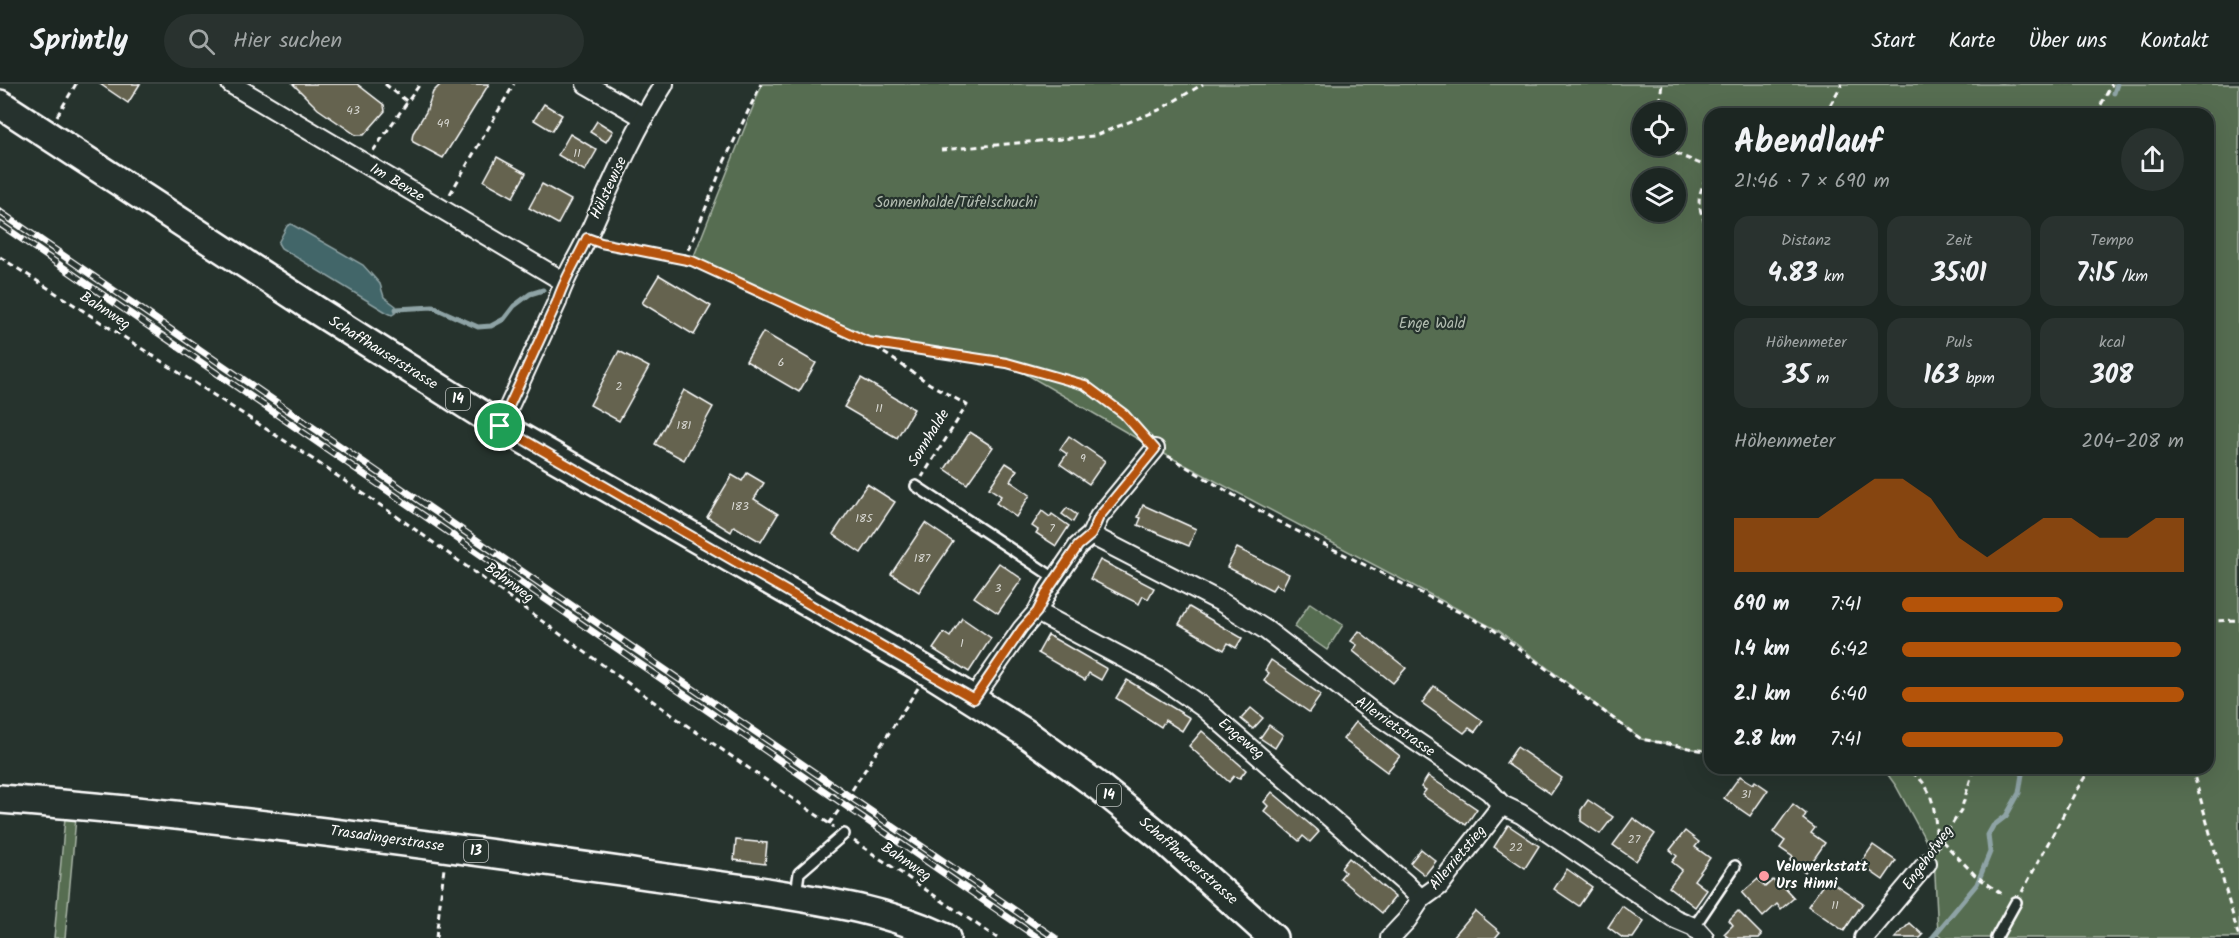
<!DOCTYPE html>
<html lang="de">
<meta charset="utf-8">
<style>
body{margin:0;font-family:Kalam,sans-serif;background:#29322f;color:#f1f3f6;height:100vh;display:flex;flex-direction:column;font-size:22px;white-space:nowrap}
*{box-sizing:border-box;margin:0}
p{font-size:20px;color:#a0a5a5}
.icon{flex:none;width:33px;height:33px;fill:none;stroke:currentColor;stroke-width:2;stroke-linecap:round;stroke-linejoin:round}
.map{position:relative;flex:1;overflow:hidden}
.sheet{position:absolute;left:1704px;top:24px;width:510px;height:666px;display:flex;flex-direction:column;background:#1c2622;border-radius:18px;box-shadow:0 6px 24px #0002,0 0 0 2px #3a4340}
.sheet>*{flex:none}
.buttons{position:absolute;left:1632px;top:18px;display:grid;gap:12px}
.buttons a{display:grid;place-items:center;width:54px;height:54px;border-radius:50%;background:#1c2622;box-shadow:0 6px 24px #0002,0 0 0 2px #3a4340;font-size:30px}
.pin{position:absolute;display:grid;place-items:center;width:51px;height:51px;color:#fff;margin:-26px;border:3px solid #fff;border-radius:50%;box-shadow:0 2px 6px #0007}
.round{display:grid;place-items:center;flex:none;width:63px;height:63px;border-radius:32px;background:#29322f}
.overview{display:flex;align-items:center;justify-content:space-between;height:102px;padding:0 30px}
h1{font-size:33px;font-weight:800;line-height:45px}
.stats{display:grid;grid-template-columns:repeat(3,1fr);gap:9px;height:102px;padding:6px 30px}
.stats div{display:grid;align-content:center;border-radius:15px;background:#29322f;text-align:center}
.stats b{font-size:26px;font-weight:800}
.stats small{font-size:16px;font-weight:400}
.stats p{font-size:16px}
.chart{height:168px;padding:12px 30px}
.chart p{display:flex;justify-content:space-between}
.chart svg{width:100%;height:108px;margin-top:6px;fill:#b45309;opacity:.7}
ul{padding:0 30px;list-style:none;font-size:20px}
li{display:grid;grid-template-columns:96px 72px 1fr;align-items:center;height:45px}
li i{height:15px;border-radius:8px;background:#b45309}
header{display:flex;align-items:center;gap:36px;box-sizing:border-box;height:84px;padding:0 30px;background:#1c2622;border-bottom:2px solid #3a4340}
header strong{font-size:28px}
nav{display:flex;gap:33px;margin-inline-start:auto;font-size:21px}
.search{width:420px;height:54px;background:#29322f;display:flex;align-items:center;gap:15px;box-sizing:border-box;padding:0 21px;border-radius:33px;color:#a0a5a5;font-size:22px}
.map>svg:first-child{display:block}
</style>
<header>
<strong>Sprintly</strong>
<div class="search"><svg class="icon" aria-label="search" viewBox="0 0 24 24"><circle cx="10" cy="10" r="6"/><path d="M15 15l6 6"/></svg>Hier suchen</div>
<nav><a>Start</a><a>Karte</a><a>Über uns</a><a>Kontakt</a></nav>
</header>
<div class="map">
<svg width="2239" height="854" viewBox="0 0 2239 854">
<rect width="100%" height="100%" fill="#26332d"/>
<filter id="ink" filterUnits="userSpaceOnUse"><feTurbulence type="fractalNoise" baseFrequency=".0167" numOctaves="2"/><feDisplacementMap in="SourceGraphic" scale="12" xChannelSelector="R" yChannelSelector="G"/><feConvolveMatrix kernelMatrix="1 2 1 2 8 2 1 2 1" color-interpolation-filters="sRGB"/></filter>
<g filter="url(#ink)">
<!-- green -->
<g fill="#566d51" stroke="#aab6a8" stroke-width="1.5" fill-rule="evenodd">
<path d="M762 0H2239V854H1944L1938 850 1934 772 1896 702 1883 684H2208V30H1710V668L1641 655 1499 547 1155 365 1007 279 868 258 692 177ZM1642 28H1676V62H1642ZM1642 94H1676V128H1642Z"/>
<polygon points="1310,519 1343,541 1327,566 1294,543"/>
<polygon points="65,734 76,734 65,854 54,854"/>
</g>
<!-- water -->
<polygon fill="#436669" stroke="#8ea3a5" stroke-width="1.5" points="291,140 363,181 380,200 384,213 396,222 395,229 392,231 386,228 281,164 278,159 287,142"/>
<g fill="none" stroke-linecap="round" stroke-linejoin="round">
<!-- stream -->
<g stroke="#8ea3a5" stroke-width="5">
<polyline points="2114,9 2117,0"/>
<polyline points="396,225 433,223 478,243 491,242 504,235 514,222 530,210 543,206"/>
<polyline points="1932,854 1977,800 1990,768 1988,751 1993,742 2006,732 2019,709 2023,684"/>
</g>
</g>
<!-- building -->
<g fill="#65644f" stroke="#fff" stroke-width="1.5">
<polygon points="100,0 140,0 128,19"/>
<polygon points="293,0 357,0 384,21 385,27 364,51 356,51 318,25"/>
<polygon points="441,0 489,0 443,74 413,58 412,55 413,49 426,28 433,8"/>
<polygon points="544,20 562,31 552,47 534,36"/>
<polygon points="597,37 613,47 606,58 590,48"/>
<polygon points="570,50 597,66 585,87 558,71"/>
<polygon points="497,73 526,89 513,113 484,97"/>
<polygon points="542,100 571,116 558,140 529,124"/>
<polygon points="659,191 711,222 694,251 642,219"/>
<polygon points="763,248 816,279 799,308 746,277"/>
<polygon points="619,267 649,283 619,337 590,321"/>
<polygon points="861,294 914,325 897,354 844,323"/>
<polygon points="684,306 713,323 684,376 655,360"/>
<polygon points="970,348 993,363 967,400 945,385"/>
<polygon points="1069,352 1105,377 1089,400 1060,380 1067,370 1060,365"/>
<polygon points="1006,379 1017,386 1010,397 1030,411 1016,433 996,419 1001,412 989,404"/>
<polygon points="747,389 764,399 754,415 778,430 761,458 734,442 731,448 707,433 732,391 742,397"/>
<polygon points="867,400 895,418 861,469 833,450"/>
<polygon points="1143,421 1196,445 1189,462 1138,441 1141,434 1138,433"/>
<polygon points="1067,424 1077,431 1073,438 1062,430"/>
<polygon points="1042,427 1050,433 1052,430 1069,442 1056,462 1036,449 1038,446 1032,442"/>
<polygon points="925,439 953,458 919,508 891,490"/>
<polygon points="1237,464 1289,490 1282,504 1276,500 1272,506 1227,483"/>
<polygon points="1100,476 1154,504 1148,515 1143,512 1139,520 1090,495"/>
<polygon points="999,479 1022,495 998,529 974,513"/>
<polygon points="1189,523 1242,554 1236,564 1228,559 1224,566 1179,540"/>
<polygon points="962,534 991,554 969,588 933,565 944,549 950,553"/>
<polygon points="1359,547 1406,584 1393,599 1353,567 1357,561 1351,557"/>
<polygon points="1048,551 1107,585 1101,596 1089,589 1085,596 1038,569"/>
<polygon points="1271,576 1321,611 1309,628 1264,597 1269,589 1265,586"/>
<polygon points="1127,596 1190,634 1182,647 1165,636 1161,643 1116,614"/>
<polygon points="1434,602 1483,637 1475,648 1469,644 1464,649 1422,619"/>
<polygon points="1251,624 1263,634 1253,645 1241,635"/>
<polygon points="1356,638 1400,672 1387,688 1343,655"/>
<polygon points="1269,641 1283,651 1275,664 1260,654"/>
<polygon points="1202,647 1246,686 1240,694 1234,692 1229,698 1189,662"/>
<polygon points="1517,663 1562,694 1551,710 1506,679"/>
<polygon points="1428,692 1477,725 1466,741 1422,711 1426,706 1421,703"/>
<polygon points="1740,692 1753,700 1755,697 1768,706 1750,732 1724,714"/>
<polygon points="1272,708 1319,748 1310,758 1303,752 1299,757 1264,727 1268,722 1264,718"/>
<polygon points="1588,716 1613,733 1600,750 1581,737 1581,726"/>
<polygon points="1793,720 1806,730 1803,735 1815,744 1811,749 1825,759 1805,788 1790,777 1793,773 1780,764 1785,757 1773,748"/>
<polygon points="1633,734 1655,750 1636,777 1613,761"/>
<polygon points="1508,741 1539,762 1525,784 1494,763"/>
<polygon points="1685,747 1699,758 1695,763 1710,774 1694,796 1707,806 1695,823 1669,803 1682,786 1672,778 1677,772 1670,766"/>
<polygon points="736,756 767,759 765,780 734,776"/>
<polygon points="1873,761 1896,777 1883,796 1860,780"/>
<polygon points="1421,765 1436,777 1425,791 1410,779"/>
<polygon points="1349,774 1395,813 1382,829 1340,794 1345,788 1341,784"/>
<polygon points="1567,785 1592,803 1579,822 1554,805"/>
<polygon points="1758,795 1765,803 1773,796 1779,803 1782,801 1794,814 1781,825 1777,820 1763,833 1742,809"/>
<polygon points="1827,795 1863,819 1844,847 1808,822"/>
<polygon points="1622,822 1644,838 1633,854 1623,854 1608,843"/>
<polygon points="1475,827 1500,848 1495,854 1455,854 1453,853"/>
<polygon points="1738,827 1762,851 1759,854 1729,854 1724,850 1733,841 1729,836"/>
<polygon points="1910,839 1923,851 1920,854 1895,854"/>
</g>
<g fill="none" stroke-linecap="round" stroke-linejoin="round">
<defs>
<g id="service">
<polyline points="916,402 1056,495"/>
<polyline points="796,810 799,789 844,750"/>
<polyline points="1694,843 1735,782"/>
<polyline points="1996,854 2016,818"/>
</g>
<g id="minor">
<polyline points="231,0 563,197"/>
<polyline points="586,0 643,33"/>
<path d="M500 342 557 218C563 196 576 177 586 156 610 103 632 50 664 0"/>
<polyline points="1091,451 1221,518 1266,546 1370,626 1489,707 1502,721 1521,730 1675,835 1694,843 1704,854"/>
<polyline points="1037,528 1161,594 1204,624 1405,799 1421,815"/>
<polyline points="973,615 1022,545 1037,528 1048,506 1078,462 1091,451 1099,433 1155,365"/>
<polyline points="1390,854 1407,836 1421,815 1439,802 1502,721"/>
<polyline points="1864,854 1927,779"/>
</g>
<g id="primary">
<polyline points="0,20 316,226 500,342 929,588 1024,648 1098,702 1161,753 1273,854"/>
<path d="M0 715C210 731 418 759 627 788 671 795 716 801 760 807 824 817 887 826 946 854"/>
</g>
</defs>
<!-- service casing -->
<use href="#service" stroke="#fff" stroke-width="14"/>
<!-- minor casing -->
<use href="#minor" stroke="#fff" stroke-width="22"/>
<!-- primary casing -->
<use href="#primary" stroke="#fff" stroke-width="32"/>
<!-- path -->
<g stroke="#fff" stroke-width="3" stroke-dasharray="6 4.5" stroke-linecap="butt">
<polyline points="385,0 409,19"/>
<polyline points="1658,28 1662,0"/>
<polyline points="1825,30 1842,0"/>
<polyline points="2096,30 2112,0"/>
<polyline points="57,32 76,0"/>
<polyline points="1668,62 1675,69 1710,84"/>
<polyline points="941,66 1094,52 1159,26 1203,0"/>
<polyline points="373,67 420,0"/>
<path d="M1710 84C1696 116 1695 118 1710 149"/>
<polyline points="450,110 514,0"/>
<polyline points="602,160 692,177 868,258 930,300 967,321 922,393"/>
<polyline points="0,173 308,372 402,436 679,636 834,743"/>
<polyline points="683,175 693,156 724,78 761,0"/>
<polyline points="868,258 1007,279 1085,301 1124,330 1145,353"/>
<polyline points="1168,372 1277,437 1491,544 1641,655 1710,668"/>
<polyline points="2208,537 2239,536"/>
<path d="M1902 684C1937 696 1936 734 1936 764"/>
<polyline points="2192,684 2239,854"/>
<polyline points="852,706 918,604"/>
<polyline points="829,740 839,726"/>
<polyline points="854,757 997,854"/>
<polyline points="1942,757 1976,792 2005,812"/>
<polyline points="1936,766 1961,726 1974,684"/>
<polyline points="2022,808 2077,705 2091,684"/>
<polyline points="436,854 444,784"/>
</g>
<!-- service -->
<use href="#service" stroke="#26332d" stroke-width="9"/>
<!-- minor -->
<use href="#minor" stroke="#26332d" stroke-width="18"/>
<!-- primary -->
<use href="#primary" stroke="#26332d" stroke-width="27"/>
<defs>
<g id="rail">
<polyline points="0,128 1055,854"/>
<polyline points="0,140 1038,854"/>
</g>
</defs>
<!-- rail casing -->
<use href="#rail" stroke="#fff" stroke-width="7"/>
<!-- rail -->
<use href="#rail" stroke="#26332d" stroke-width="4.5" stroke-dasharray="14" stroke-linecap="butt"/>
</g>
</g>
<g fill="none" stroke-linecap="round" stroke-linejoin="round" filter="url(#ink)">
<defs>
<path id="route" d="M587 154 601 159 692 177 868 258 1007 279 1085 301 1124 330 1155 365 1099 433 1091 451 1078 462 1048 506 1037 528 1022 545 974 615 500 342 557 218C564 195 577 176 587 154Z"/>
</defs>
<!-- route casing -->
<use href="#route" stroke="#fff" stroke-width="12"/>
<!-- route -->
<use href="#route" stroke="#b45309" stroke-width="8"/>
</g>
<!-- markers -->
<circle fill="#ff9aa2" stroke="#26332d" stroke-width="2" cx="1764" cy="792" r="6"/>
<g text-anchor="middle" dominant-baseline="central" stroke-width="4.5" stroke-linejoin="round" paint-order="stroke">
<!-- number labels -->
<g font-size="12" fill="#d8d8d3">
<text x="353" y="26">43</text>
<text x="443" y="39">49</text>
<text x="577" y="69">11</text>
<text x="781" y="278">6</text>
<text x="619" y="302">2</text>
<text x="879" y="324">11</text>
<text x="684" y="341">181</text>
<text x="1083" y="374">9</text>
<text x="740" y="422">183</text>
<text x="864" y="434">185</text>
<text x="1052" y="444">7</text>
<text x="922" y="474">187</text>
<text x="998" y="504">3</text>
<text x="962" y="559">1</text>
<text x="1746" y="710">31</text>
<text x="1634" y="755">27</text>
<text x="1516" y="763">22</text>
<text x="1835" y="821">11</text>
</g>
<!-- shield labels -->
<g fill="#26332d" stroke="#bec2c0" stroke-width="1.5">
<rect x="446" y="304" width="24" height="22" rx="4.5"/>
<rect x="1097" y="700" width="24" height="22" rx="4.5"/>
<rect x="464" y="756" width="24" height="22" rx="4.5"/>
</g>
<g font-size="14" font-weight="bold" fill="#fff">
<text x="458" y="315">14</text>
<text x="1109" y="711">14</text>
<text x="476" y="767">13</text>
</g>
<!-- street labels -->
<g font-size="15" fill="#fff" stroke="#26332d">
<text transform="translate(397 99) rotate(31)">Im Benze</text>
<text transform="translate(609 104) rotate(-65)">Hülstewise</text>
<text transform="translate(105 227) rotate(33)">Bahnweg</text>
<text transform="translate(383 269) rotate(32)">Schaffhauserstrasse</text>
<text transform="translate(929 354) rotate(-58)">Sonnhalde</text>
<text transform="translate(509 499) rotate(36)">Bahnweg</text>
<text transform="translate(1395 643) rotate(35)">Allerrietstrasse</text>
<text transform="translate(1241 655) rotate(40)">Engeweg</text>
<text transform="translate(387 755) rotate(8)">Trasadingerstrasse</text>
<text transform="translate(1458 774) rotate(-50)">Allerrietstieg</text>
<text transform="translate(1928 774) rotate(-54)">Engehofweg</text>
<text transform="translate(1188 777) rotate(41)">Schaffhauserstrasse</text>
<text transform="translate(906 778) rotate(34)">Bahnweg</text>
</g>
<!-- park labels -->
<g font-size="15" fill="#b3bdb1" stroke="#26332d">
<text x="956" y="119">Sonnenhalde/Tüfelschuchi</text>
<text x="1432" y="240">Enge Wald</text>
</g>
<!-- poi labels -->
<g font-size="15" font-weight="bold" fill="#fff" stroke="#26332d" text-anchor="start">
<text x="1776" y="783">Velowerkstatt<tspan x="1776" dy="17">Urs Hinni</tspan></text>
</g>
</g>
</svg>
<div class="buttons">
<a><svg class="icon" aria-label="locate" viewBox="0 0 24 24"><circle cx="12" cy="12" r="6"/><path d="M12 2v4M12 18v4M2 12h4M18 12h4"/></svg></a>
<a><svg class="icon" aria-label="layers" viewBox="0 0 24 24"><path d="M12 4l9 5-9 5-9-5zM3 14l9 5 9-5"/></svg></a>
</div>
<div class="pin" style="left:500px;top:342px;background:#1e9e55"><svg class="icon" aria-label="arrive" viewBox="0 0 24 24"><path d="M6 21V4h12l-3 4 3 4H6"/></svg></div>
<section class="sheet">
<div class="overview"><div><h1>Abendlauf</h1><p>21:46 · 7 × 690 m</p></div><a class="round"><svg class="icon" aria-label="share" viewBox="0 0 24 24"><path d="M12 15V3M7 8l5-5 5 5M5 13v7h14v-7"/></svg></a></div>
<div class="stats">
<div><p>Distanz</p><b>4.83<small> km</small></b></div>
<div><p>Zeit</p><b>35:01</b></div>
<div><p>Tempo</p><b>7:15<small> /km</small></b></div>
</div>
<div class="stats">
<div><p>Höhenmeter</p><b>35<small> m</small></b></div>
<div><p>Puls</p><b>163<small> bpm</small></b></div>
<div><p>kcal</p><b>308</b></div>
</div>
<div class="chart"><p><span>Höhenmeter</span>204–208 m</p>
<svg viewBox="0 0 160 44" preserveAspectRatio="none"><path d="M0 44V22L10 22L20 22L30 22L40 14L50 6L60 6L70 14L80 30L90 38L100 30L110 22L120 22L130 30L140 30L150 22L160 22V44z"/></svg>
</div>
<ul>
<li><b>690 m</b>7:41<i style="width:57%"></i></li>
<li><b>1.4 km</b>6:42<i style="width:99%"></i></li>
<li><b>2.1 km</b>6:40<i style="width:100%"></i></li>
<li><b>2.8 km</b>7:41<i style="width:57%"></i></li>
</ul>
</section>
</div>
